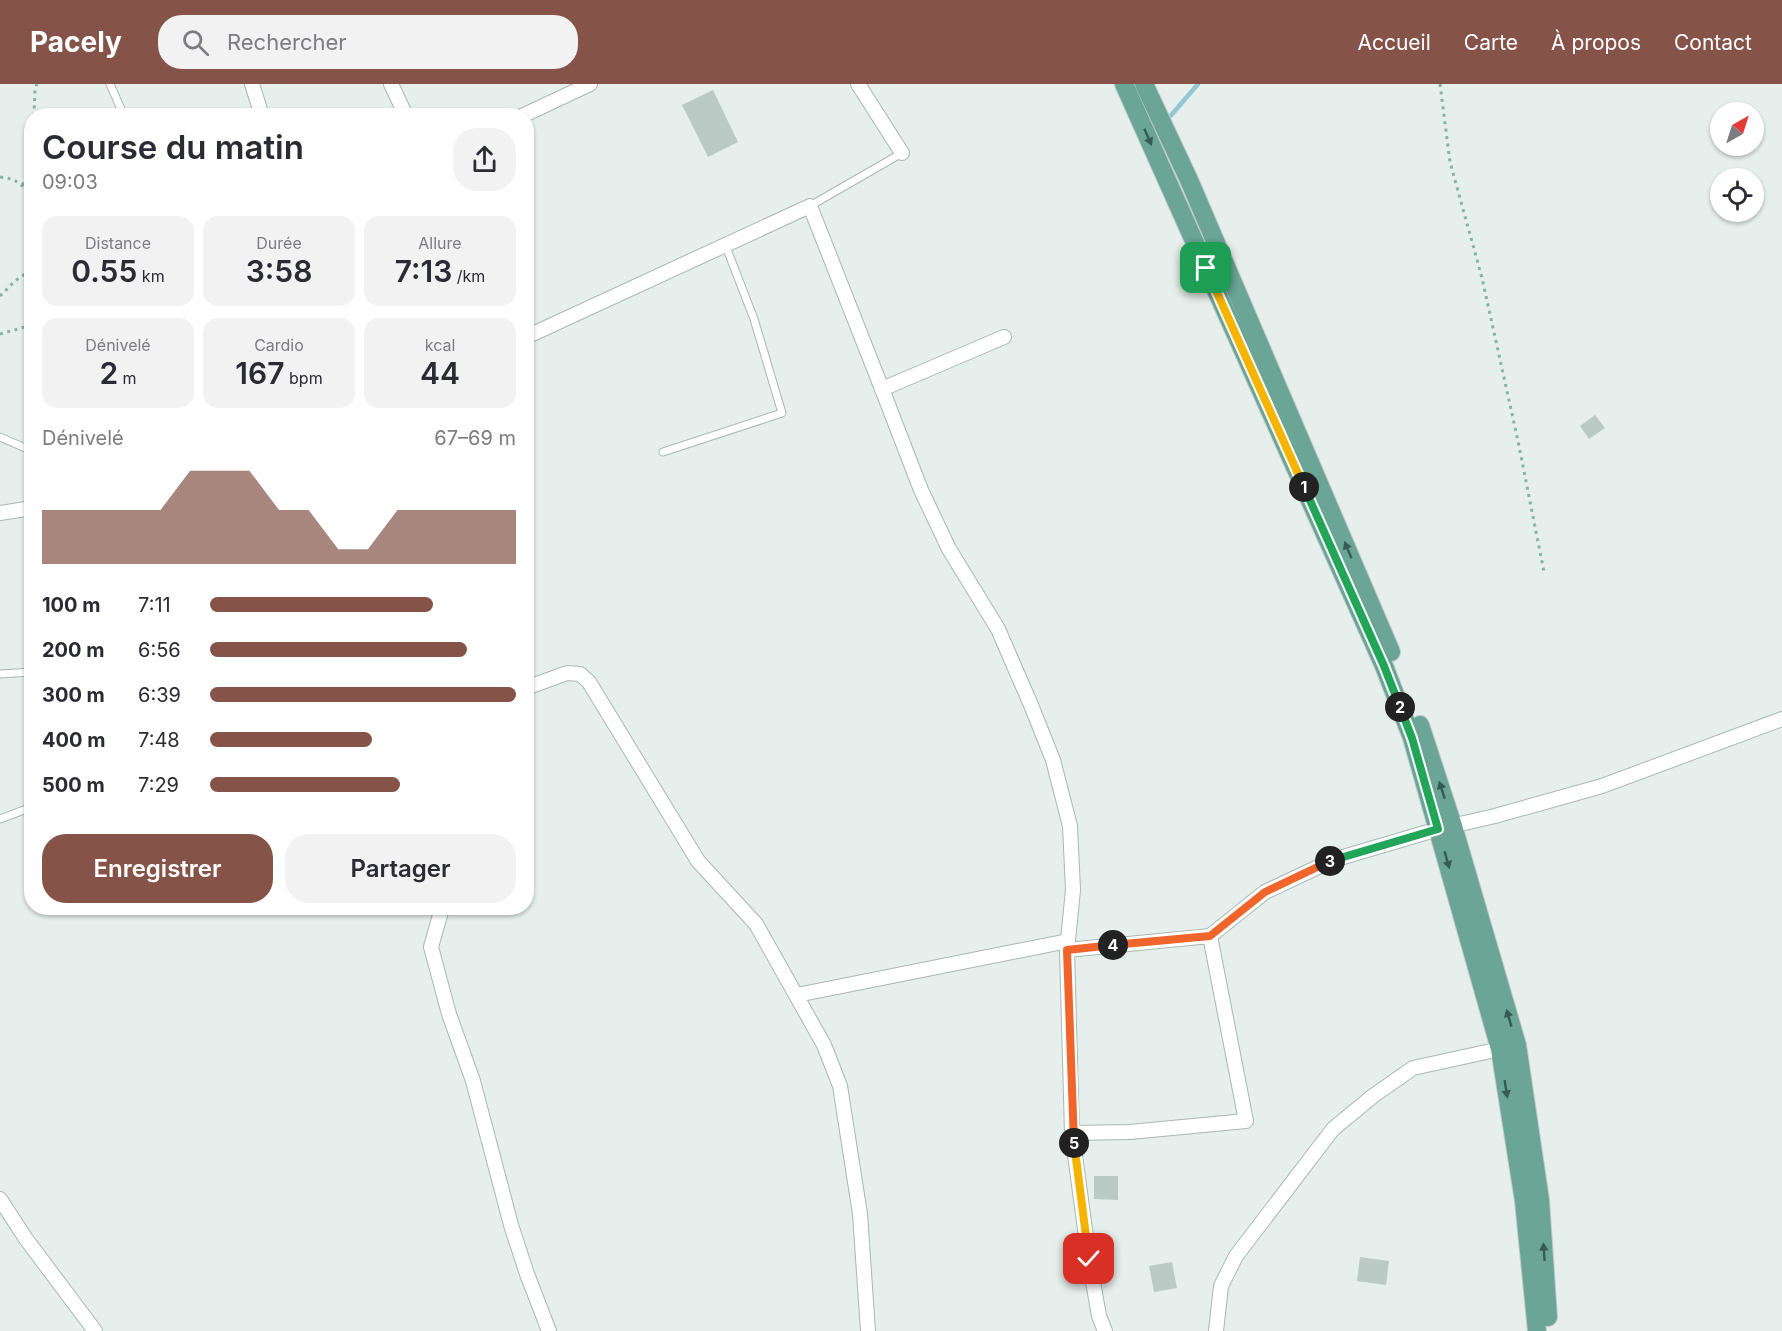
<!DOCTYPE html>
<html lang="fr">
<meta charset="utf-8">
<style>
body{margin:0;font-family:Inter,sans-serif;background:#f2f2f3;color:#2b2b33;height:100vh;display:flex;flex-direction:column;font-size:22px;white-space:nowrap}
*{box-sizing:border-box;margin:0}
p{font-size:20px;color:#7c7c81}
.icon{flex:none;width:33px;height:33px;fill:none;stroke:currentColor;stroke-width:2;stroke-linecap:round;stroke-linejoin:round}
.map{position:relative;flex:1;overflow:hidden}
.side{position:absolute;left:24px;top:24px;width:510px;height:807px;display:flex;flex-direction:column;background:#fff;border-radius:24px;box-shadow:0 2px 4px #0004}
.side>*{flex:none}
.needle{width:39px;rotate:39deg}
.fabs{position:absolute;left:1710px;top:18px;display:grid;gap:12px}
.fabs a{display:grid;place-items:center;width:54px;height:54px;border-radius:50%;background:#fff;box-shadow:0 2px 4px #0004;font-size:30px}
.pin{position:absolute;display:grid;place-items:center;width:51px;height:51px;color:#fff;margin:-26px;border-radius:12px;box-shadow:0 3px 9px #0006}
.km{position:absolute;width:30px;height:30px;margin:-15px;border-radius:50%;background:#222;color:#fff;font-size:16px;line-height:30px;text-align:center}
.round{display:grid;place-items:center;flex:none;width:63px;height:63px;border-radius:24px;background:#f2f2f3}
.overview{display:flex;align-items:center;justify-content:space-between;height:102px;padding:0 18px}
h1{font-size:33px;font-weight:600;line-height:45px}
.figures{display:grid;grid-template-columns:repeat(3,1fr);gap:9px;height:102px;padding:6px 18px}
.figures div{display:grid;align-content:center;border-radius:15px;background:#f2f2f3;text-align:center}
.figures b{font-size:30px;font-weight:600}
.figures small{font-size:16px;font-weight:400}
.figures p{font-size:16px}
.chart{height:168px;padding:12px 18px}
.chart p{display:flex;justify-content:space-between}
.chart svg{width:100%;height:108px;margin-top:6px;fill:#855347;opacity:.7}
.action{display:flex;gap:12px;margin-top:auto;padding:12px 18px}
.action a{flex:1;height:69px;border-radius:24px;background:#855347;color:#fff;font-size:24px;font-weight:600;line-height:69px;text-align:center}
.action a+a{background:#f2f2f3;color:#2b2b33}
ul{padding:0 18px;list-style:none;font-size:20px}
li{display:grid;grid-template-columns:96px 72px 1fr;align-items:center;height:45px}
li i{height:15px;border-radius:8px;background:#855347}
header{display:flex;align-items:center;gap:36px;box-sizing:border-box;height:84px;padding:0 30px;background:#855347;color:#fff}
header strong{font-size:28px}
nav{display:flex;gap:33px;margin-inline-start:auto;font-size:21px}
.search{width:420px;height:54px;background:#f2f2f3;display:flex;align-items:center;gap:15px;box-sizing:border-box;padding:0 21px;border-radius:24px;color:#7c7c81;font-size:22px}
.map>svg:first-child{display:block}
</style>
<header>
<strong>Pacely</strong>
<div class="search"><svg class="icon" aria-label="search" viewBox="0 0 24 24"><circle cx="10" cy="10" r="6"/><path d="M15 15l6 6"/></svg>Rechercher</div>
<nav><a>Accueil</a><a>Carte</a><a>À propos</a><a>Contact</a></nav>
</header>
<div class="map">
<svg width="1782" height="1247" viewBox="0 0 1782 1247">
<rect width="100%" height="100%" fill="#e6efeb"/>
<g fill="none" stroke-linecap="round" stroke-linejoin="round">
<!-- stream -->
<polyline stroke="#8ec9d4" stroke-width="4.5" points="1167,36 1198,0"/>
</g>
<!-- building -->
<g fill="#bbcac4">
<polygon points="713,6 738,58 708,73 682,21"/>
<polygon points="1595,331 1605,344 1589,355 1580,342"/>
<polygon points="1094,1092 1118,1092 1118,1116 1094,1115"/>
<polygon points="1360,1173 1389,1177 1386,1201 1357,1197"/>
<polygon points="1172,1178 1177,1204 1154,1208 1149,1182"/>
</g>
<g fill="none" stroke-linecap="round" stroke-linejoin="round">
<defs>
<g id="service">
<polyline points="110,0 124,32"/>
<polyline points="810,122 902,69"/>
<polyline points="0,353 32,367"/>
<polyline points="663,368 782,329 754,235 725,160"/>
<polyline points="0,590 32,588"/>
<polyline points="0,735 32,723"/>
</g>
<g id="minor">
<polyline points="252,0 262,32"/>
<polyline points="391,0 406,32"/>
<polyline points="858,0 902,69"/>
<polyline points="522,32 590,0"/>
<polyline points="526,253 810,122 882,305"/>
<polyline points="1004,253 882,305 921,406 949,465 998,545 1031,621 1053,676 1070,742 1073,806 1067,866 1072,1049"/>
<polyline points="0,429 32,424"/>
<polyline points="526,604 567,589 580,590 589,598 698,777 756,840 824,961 840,1002 860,1130 868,1247"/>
<polyline points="442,824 431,863 449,930 473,997 511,1141 527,1190 549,1247"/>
<polyline points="1067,866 1210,852"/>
<polyline points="797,911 1068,857"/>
<polyline points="0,1115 26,1155 95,1247"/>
<polyline points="1105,1247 1099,1232 1089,1175 1072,1049 1130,1048 1246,1037 1210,852 1265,808 1333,776 1438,745 1495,732 1602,702 1782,635"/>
<polyline points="1216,1247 1221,1202 1236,1172 1333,1045 1373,1012 1413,984 1500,965"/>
</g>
<g id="primary">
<polyline points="1124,0 1384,582 1412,654 1500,965 1524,1117 1537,1247"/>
<polyline points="1144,0 1189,96 1391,568"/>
<polyline points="1420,641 1453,742 1517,961 1540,1116 1548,1233"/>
</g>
</defs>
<!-- service casing -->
<use href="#service" stroke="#a8b8b2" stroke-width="9"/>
<!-- minor casing -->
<use href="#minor" stroke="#a8b8b2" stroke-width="16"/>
<!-- primary casing -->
<use href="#primary" stroke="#c2cac8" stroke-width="20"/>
<!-- path -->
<g stroke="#86b3a5" stroke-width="3" stroke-dasharray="3 4.5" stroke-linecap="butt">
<polyline points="1440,0 1450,78 1482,194 1518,357 1544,488"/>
<polyline points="34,32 35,5 37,0"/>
<path d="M0 93C17 95 26 101 32 118"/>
<polyline points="22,101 32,89"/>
<polyline points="0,212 15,197 32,185"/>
<polyline points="0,250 32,241"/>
</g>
<!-- service -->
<use href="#service" stroke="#fff" stroke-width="7"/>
<!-- minor -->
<use href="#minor" stroke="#fff" stroke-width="14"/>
<!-- primary -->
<use href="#primary" stroke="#6aa596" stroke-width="18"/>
</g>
<!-- one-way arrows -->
<defs><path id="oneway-solid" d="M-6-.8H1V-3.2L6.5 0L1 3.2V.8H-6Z" transform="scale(1.5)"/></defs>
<g fill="#365b51">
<use href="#oneway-solid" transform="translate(1148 53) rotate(66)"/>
<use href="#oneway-solid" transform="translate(1348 466) rotate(-113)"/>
<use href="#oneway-solid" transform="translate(1442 706) rotate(-108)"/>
<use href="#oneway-solid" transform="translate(1447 776) rotate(74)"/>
<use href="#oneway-solid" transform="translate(1509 934) rotate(-106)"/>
<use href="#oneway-solid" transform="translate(1506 1005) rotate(81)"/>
<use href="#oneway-solid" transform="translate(1544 1168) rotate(-94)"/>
</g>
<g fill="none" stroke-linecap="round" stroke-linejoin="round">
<defs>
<polyline id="split-1" points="1206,184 1304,403"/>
<polyline id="split-2" points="1304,403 1384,582 1400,623"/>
<polyline id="split-3" points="1330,777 1438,745 1412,654 1400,623"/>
<polyline id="split-4" points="1113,861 1210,852 1265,808 1330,777"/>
<polyline id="split-5" points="1074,1059 1067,866 1113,861"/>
<polyline id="split-6" points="1074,1059 1089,1175"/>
</defs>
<!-- split-1 casing -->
<use href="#split-1" stroke="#fff" stroke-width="12"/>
<!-- split-2 casing -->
<use href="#split-2" stroke="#fff" stroke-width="12"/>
<!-- split-3 casing -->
<use href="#split-3" stroke="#fff" stroke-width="12"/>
<!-- split-4 casing -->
<use href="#split-4" stroke="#fff" stroke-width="12"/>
<!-- split-5 casing -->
<use href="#split-5" stroke="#fff" stroke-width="12"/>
<!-- split-6 casing -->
<use href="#split-6" stroke="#fff" stroke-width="12"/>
<!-- split-1 -->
<use href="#split-1" stroke="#f5b400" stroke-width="8"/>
<!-- split-2 -->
<use href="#split-2" stroke="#22a559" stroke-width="8"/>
<!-- split-3 -->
<use href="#split-3" stroke="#22a559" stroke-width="8"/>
<!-- split-4 -->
<use href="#split-4" stroke="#f0652b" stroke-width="8"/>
<!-- split-5 -->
<use href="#split-5" stroke="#f0652b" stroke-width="8"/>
<!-- split-6 -->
<use href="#split-6" stroke="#f5b400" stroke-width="8"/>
</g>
</svg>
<div class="fabs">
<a><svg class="needle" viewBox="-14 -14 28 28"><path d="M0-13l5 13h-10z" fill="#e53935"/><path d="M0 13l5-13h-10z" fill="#7c7c81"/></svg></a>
<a><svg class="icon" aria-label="locate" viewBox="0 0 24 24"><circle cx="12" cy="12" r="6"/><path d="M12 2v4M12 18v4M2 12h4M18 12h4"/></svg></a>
</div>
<div class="pin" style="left:1206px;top:184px;background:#1e9e55"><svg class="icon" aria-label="arrive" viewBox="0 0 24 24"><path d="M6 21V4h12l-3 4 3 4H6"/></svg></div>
<div class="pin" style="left:1089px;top:1175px;background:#d93025"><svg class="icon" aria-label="check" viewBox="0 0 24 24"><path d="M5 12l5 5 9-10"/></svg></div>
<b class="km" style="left:1304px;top:403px">1</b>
<b class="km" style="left:1400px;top:623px">2</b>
<b class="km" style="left:1330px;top:777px">3</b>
<b class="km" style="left:1113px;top:861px">4</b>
<b class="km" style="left:1074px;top:1059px">5</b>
<section class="side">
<div class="overview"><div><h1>Course du matin</h1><p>09:03</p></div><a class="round"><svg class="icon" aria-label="share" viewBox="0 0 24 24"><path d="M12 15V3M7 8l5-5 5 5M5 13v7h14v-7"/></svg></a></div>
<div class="figures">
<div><p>Distance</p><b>0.55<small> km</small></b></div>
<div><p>Durée</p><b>3:58</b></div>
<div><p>Allure</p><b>7:13<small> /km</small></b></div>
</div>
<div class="figures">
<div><p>Dénivelé</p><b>2<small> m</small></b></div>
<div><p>Cardio</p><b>167<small> bpm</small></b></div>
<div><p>kcal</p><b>44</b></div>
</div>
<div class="chart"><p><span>Dénivelé</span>67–69 m</p>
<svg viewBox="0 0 160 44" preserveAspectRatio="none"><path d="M0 44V22L10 22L20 22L30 22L40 22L50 6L60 6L70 6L80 22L90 22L100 38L110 38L120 22L130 22L140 22L150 22L160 22V44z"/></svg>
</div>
<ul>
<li><b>100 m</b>7:11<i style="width:73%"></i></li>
<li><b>200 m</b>6:56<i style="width:84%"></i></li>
<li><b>300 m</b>6:39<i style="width:100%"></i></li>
<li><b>400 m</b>7:48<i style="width:53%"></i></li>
<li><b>500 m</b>7:29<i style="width:62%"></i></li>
</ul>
<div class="action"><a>Enregistrer</a><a>Partager</a></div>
</section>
</div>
